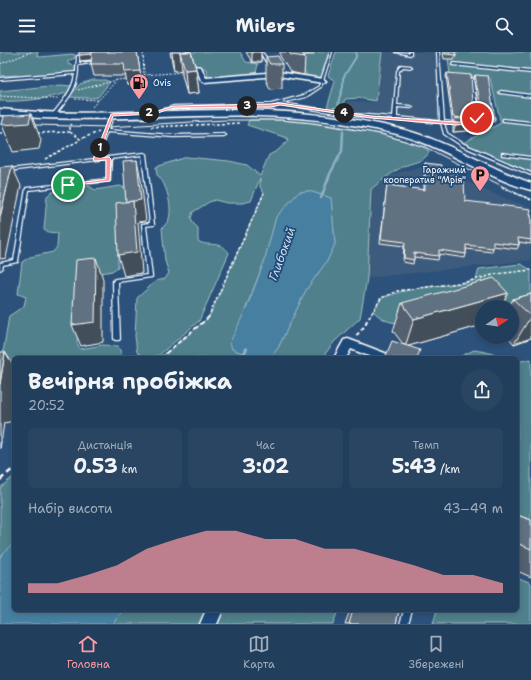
<!DOCTYPE html>
<html lang="uk">
<meta charset="utf-8">
<style>
body{margin:0;font-family:"Shantell Sans",sans-serif;background:#294562;color:#f1f3f6;height:100vh;display:flex;flex-direction:column;font-size:15px;white-space:nowrap}
*{box-sizing:border-box;margin:0}
p{font-size:13px;color:#a2aebb}
.icon{flex:none;width:22px;height:22px;fill:none;stroke:currentColor;stroke-width:2;stroke-linecap:round;stroke-linejoin:round}
.map{position:relative;flex:1;overflow:hidden}
.details{position:absolute;left:12px;top:304px;width:507px;height:256px;display:flex;flex-direction:column;background:#213e5c;border-radius:6px;box-shadow:0 2px 6px #0003,0 0 0 1px #3e5772}
.details>*{flex:none}
.needle{width:26px;rotate:77deg}
.buttons{position:absolute;left:475px;top:248px;display:grid;gap:8px}
.buttons a{display:grid;place-items:center;width:44px;height:44px;border-radius:50%;background:#213e5c;box-shadow:0 2px 6px #0003,0 0 0 1px #3e5772;font-size:20px}
.pin{position:absolute;display:grid;place-items:center;width:34px;height:34px;color:#fff;margin:-17px;border:2px solid #fff;border-radius:50%;box-shadow:0 1px 4px #0007}
.km{position:absolute;width:20px;height:20px;margin:-10px;border-radius:50%;background:#222;color:#fff;font-size:11px;line-height:20px;text-align:center}
.round{display:grid;place-items:center;flex:none;width:42px;height:42px;border-radius:21px;background:#294562}
.headline{display:flex;align-items:center;justify-content:space-between;height:68px;padding:0 16px}
h1{font-size:22px;font-weight:700;line-height:30px}
.metrics{display:grid;grid-template-columns:repeat(3,1fr);gap:6px;height:68px;padding:4px 16px}
.metrics div{display:grid;align-content:center;border-radius:6px;background:#294562;text-align:center}
.metrics b{font-size:20px;font-weight:700}
.metrics small{font-size:11px;font-weight:400}
.metrics p{font-size:11px}
.chart{height:112px;padding:8px 16px}
.chart p{display:flex;justify-content:space-between}
.chart svg{width:100%;height:72px;margin-top:4px;fill:#ff9aa2;opacity:.7}
header{display:flex;justify-content:space-between;align-items:center;height:52px;padding:0 16px;background:#213e5c;font-size:18px;font-weight:700}
.tabs{display:flex;justify-content:space-around;align-items:center;height:56px;border-top:1px solid #3e5772;background:#213e5c;font-size:11px;color:#a2aebb}
.tabs a{display:grid;justify-items:center;gap:2px}
.tabs .current{color:#ff9aa2}
.map>svg:first-child{display:block}
</style>
<header><svg class="icon" aria-label="menu" viewBox="0 0 24 24"><path d="M4 6h16M4 12h16M4 18h16"/></svg>Milers<svg class="icon" aria-label="search" viewBox="0 0 24 24"><circle cx="10" cy="10" r="6"/><path d="M15 15l6 6"/></svg></header>
<div class="map">
<svg width="531" height="572" viewBox="0 0 531 572">
<rect width="100%" height="100%" fill="#2c527b"/>
<filter id="ink" filterUnits="userSpaceOnUse"><feTurbulence type="fractalNoise" baseFrequency=".025" numOctaves="2"/><feDisplacementMap in="SourceGraphic" scale="8" xChannelSelector="R" yChannelSelector="G"/><feConvolveMatrix kernelMatrix="1 2 1 2 8 2 1 2 1" color-interpolation-filters="sRGB"/></filter>
<g filter="url(#ink)">
<!-- built -->
<g fill="#3c5b7d">
<polygon points="382,0 436,0 440,68 344,60 347,49 376,51"/>
<polygon points="419,115 439,115 475,134 509,148 531,155 531,208 367,226 371,137 388,124"/>
</g>
<!-- green -->
<g fill="#4f808b" stroke="#a7c0c5">
<polygon points="0,0 38,0 37,4 40,5 72,2 75,3 75,6 68,9 68,12 75,14 75,20 18,25 17,23 1,24"/>
<polygon points="190,0 240,0 246,10 258,12 256,21 213,26 208,25 206,17 195,13"/>
<polygon points="314,0 329,0 322,25 308,25 301,14 303,4 314,3"/>
<polygon points="336,0 382,0 376,49 358,46 345,47 342,55 327,56 335,29 328,24"/>
<polygon points="447,0 531,0 531,121 459,93 501,71 490,26 450,22"/>
<polygon points="93,28 105,28 110,30 98,45 92,46 69,45 80,32"/>
<path d="M60 33 71 34 67 41C45 47 23 50 0 49V39Z"/>
<path d="M249 68C303 66 372 77 423 95L428 98 429 101C422 111 412 110 402 115 391 121 381 129 371 137L367 226 360 266 334 290 322 306H270L278 296 306 238 327 209 335 192 331 146 309 139 299 140 276 165 264 210 240 271 232 297 255 306H160L209 265 264 141 260 135V126L251 149 242 151H227L215 148 209 150 193 160 191 166 193 171 198 176V189C208 196 220 187 229 201L199 269 159 303 145 306 137 300 135 284 137 246 156 229 165 227 169 221 165 209 162 176C164 174 167 171 168 169 174 158 166 129 157 123L156 115 186 105 229 109 247 113 260 124 269 103 277 99 288 89 287 86 247 73Z"/>
<path d="M89 134 95 138 120 134 125 136 128 167 118 175V215L112 219 84 224 80 229 77 291 80 297 103 293 118 294 122 303 120 306H57C54 303 22 306 14 306V311L9 312 2 307 9 264 24 254 26 245 18 242 22 210 30 205 53 200 57 195 58 181 48 180 44 178 47 144 54 139Z"/>
<path d="M521 212 531 218V260L512 255H485L479 252C462 256 405 274 391 270 384 268 378 264 373 259L382 246 400 240 419 236 463 231 476 228 479 217Z"/>
<polygon points="474,298 486,300 505,306 457,306"/>
<polygon points="531,307 531,469 517,464 517,310"/>
<polygon points="14,424 14,490 2,502 0,506 0,436"/>
<polygon points="517,525 531,531 531,572 433,572 437,558 517,558"/>
<polygon points="123,558 206,558 199,572 113,572"/>
<polygon points="223,558 338,558 333,572 216,572"/>
</g>
<!-- water -->
<g fill="#467fa0" stroke="#90b2c6">
<polygon points="309,139 331,146 335,192 327,209 306,238 278,296 270,306 256,306 232,297 230,290 247,255 264,210 276,165 299,140"/>
<polygon points="14,490 14,558 123,558 113,572 0,572 0,506 2,502"/>
</g>
<g fill="none" stroke-linecap="round" stroke-linejoin="round">
<!-- stream-far2 -->
<polyline stroke="#90b2c6" stroke-width="2" points="338,55 339,47 343,35 343,26 356,5 356,0"/>
<!-- stream-far1 -->
<polyline stroke="#90b2c6" stroke-width="2.5" points="321,146 330,122 342,99 343,80"/>
<!-- stream -->
<polyline stroke="#90b2c6" stroke-width="4" points="241,306 246,297"/>
<defs>
<g id="lane">
<polygon points="260,0 262,0 268,8 272,9 272,11 266,10"/>
<polygon points="330,0 332,0 321,35 306,45 281,51 355,62 393,65 397,19 401,13 411,14 412,16 403,15 399,19 397,53 411,54 413,55 411,56 397,55 397,65 440,69 437,0 439,0 444,69 459,71 461,72 459,73 444,71 447,81 464,92 531,121 531,123 462,94 444,82 441,71 396,67 395,68 393,67 355,64 278,52 271,54 174,56 154,62 152,61 174,54 271,52 304,43 319,34"/>
<polygon points="395,0 409,1 409,0 411,0 411,2 410,3"/>
<path d="M85 2 86 4 79 5V11L98 9 99 10 78 13C79 37 68 46 54 65L51 64C61 51 73 39 75 22L0 28V26L76 20 77 4Z"/>
<polygon points="453,11 531,19 531,21 452,13"/>
<polygon points="472,26 473,27 479,66 470,70 469,70 469,68 475,66 471,27"/>
<polygon points="501,39 531,43 531,45 500,41 499,40"/>
<polygon points="111,62 114,63 108,78 173,83 224,82 226,83 224,84 173,85 107,80 97,106 144,101 146,102 154,172 154,173 146,174 152,224 152,225 118,230 120,287 119,288 115,288 114,287 113,229 115,227 147,223 142,173 142,172 150,171 142,103 111,107 110,129 29,138 18,209 18,210 3,213 2,217 0,218 0,211 14,208 26,136 107,127 107,107 0,120 0,118 94,107"/>
<polygon points="503,67 531,70 531,72 504,69 503,69"/>
<polygon points="502,101 531,105 531,107 503,103 502,103"/>
<polygon points="404,558 412,558 408,572 400,572"/>
</g>
<g id="street">
<polygon points="184,0 190,0 194,14 201,15 206,26 278,20 323,27 326,29 323,31 278,24 204,30 201,28 197,18 189,16"/>
<polygon points="348,287 390,303 392,306 374,306 351,297 346,306 334,306 344,288"/>
<polygon points="206,558 223,558 217,572 200,572"/>
</g>
<path id="secondary" d="M0 57C75 65 151 58 226 58 284 58 341 63 397 76 445 87 486 115 531 131V138C495 129 463 107 429 93 401 81 371 76 341 71 228 53 114 75 0 63Z"/>
</defs>
<!-- lane casing -->
<use href="#lane" stroke="#fff" stroke-width="2.5"/>
<!-- street casing -->
<use href="#street" stroke="#fff" stroke-width="3"/>
<!-- secondary casing -->
<use href="#secondary" stroke="#fff" stroke-width="3"/>
<!-- path-far3 -->
<g stroke="#fff" stroke-width="1" stroke-dasharray="2 1.5" stroke-linecap="butt">
<polyline points="0,12 31,0"/>
<polyline points="144,23 185,20"/>
<polyline points="140,26 144,23 143,0"/>
<polyline points="78,38 117,28"/>
<polyline points="0,44 58,47"/>
<polyline points="75,47 99,48"/>
<polyline points="92,55 117,28 127,27"/>
</g>
<!-- path-far2 -->
<g stroke="#fff" stroke-width="1.5" stroke-dasharray="3 2" stroke-linecap="butt">
<polyline points="151,75 240,71"/>
<polyline points="70,80 80,87 99,80"/>
<polyline points="0,81 7,81"/>
<polyline points="37,81 70,80 70,74 72,72"/>
<polyline points="45,107 80,88"/>
<polyline points="501,135 531,148"/>
<polyline points="208,266 264,141"/>
<polyline points="369,266 381,246 397,239 466,230 497,222 531,218"/>
</g>
<!-- path-far1 -->
<g stroke="#fff" stroke-width="2" stroke-dasharray="4.5 3" stroke-linecap="butt">
<polyline points="356,284 363,276 369,265"/>
<polyline points="160,306 209,265"/>
</g>
<!-- path -->
<polyline stroke="#fff" stroke-width="2.5" stroke-dasharray="5.5 4" stroke-linecap="butt" points="0,428 14,416"/>
<!-- lane -->
<use href="#lane" fill="#1f4a7a" fill-rule="evenodd"/>
<!-- street -->
<use href="#street" fill="#1f4a7a" fill-rule="evenodd"/>
<!-- secondary -->
<use href="#secondary" fill="#1f4a7a" fill-rule="evenodd"/>
<!-- tram -->
<polyline stroke="#fff" stroke-width="1" points="0,72 107,75 225,68 280,68 312,71 382,82 425,95 520,143 531,147"/>
</g>
<!-- wall -->
<g fill="#53616f" stroke="#fff">
<polygon points="137,0 142,32 127,33 126,24 94,24 91,12 91,8 80,9"/>
<polygon points="170,0 191,0 196,17 199,41 187,42 182,23 182,18 174,19"/>
<polygon points="246,0 261,0 261,10 252,10"/>
<polygon points="280,0 313,0 313,2 303,2 305,5 304,23 290,20 280,4"/>
<polygon points="443,0 455,0 456,3 454,7 444,7"/>
<polygon points="266,5 282,12 282,36 270,37 266,28"/>
<polygon points="447,21 474,62 474,64 477,67 477,66 480,63 474,27 475,23 495,67 494,70 479,69 478,78 453,80 453,73 454,69 452,68 446,24"/>
<polygon points="425,111 441,116 457,129 465,149 531,163 531,192 519,190 519,193 517,197 493,194 493,196 492,200 466,197 466,202 465,206 439,202 438,208 414,205 413,212 403,210 404,194 380,191 387,133 424,138 424,114"/>
<polygon points="531,242 531,286 514,292 508,285 512,285 512,255 509,255 513,247"/>
<polygon points="402,251 482,273 408,294 403,292 393,279"/>
<polygon points="517,463 531,468 531,525 517,519"/>
<polygon points="350,558 399,558 396,572 345,572"/>
</g>
<!-- shaded-wall -->
<g fill="#434f5a" stroke="#fff">
<polygon points="108,0 119,5 80,9 79,3"/>
<polygon points="137,0 142,32 127,33 125,20"/>
<polygon points="172,0 180,0 182,18 174,19"/>
<rect x="252" y="0" width="9" height="10"/>
<polygon points="303,0 313,0 313,2 302,3"/>
<polygon points="196,17 199,41 187,42 185,18"/>
<polygon points="31,62 41,88 39,97 13,100 2,73"/>
<polygon points="474,62 473,65 463,69 464,66"/>
<polygon points="481,71 478,78 453,80 456,73"/>
<polygon points="137,108 141,128 146,169 138,170 142,221 124,224 118,203 131,171"/>
<polygon points="12,114 21,134 6,206 0,207 0,165"/>
<polygon points="96,206 103,227 103,290 81,294 72,273"/>
<polygon points="508,241 501,255 482,255 482,273 405,295 414,267"/>
<polygon points="531,264 531,286 514,292"/>
<polygon points="5,300 14,314 14,369 4,371 0,397 0,332"/>
</g>
<!-- building -->
<g fill="#607181" stroke="#fff">
<polygon points="79,0 96,0 92,0 92,2 79,3"/>
<polygon points="92,0 137,0 140,19 125,20 124,12 91,12"/>
<polygon points="180,0 191,0 196,17 185,18"/>
<polygon points="289,0 301,0 305,5 291,3"/>
<polygon points="445,0 455,0 456,3 445,2"/>
<polygon points="278,4 282,12 270,12 266,5"/>
<polygon points="447,21 471,23 474,62 464,66 453,65"/>
<polygon points="475,23 488,24 495,67 477,66 482,62"/>
<polygon points="31,62 29,71 2,73 4,64"/>
<polygon points="473,64 481,71 456,73 455,66 465,68"/>
<polygon points="137,108 141,148 126,150 123,109"/>
<polygon points="425,111 441,113 441,116 457,118 457,129 464,130 465,149 531,157 530,163 531,163 531,188 518,186 519,193 493,190 493,196 466,193 466,202 439,198 439,204 414,201 414,208 404,206 405,190 381,187 387,133 425,138"/>
<polygon points="12,114 0,165 0,115"/>
<polygon points="133,149 137,200 118,203 116,151"/>
<polygon points="96,206 95,270 72,273 76,208"/>
<polygon points="494,226 508,241 414,267 402,251"/>
<polygon points="531,242 531,264 513,247"/>
<polygon points="392,289 420,298 417,306 385,306"/>
<polygon points="0,300 5,300 0,332"/>
<polygon points="517,463 531,468 531,497 517,491"/>
<polygon points="353,558 399,558 396,572 349,572"/>
</g>
</g>
<!-- route -->
<polygon fill="#ff9aa2" stroke="#fff" points="280,51 371,64 456,70 462,70 477,65 479,66 464,72 456,73 371,66 280,53 271,55 174,56 154,62 113,64 98,106 109,105 111,107 110,129 68,134 65,133 106,127 106,108 95,109 93,108 111,62 154,60 174,54 271,52"/>
<!-- icons -->
<defs>
<symbol id="fuel-pin" viewBox="-11 -11 22 30"><path d="M0 17L-7.5 6A9.5 9.5 0 1 1 7.5 6Z" fill="#ff9aa2" stroke="#1f4a7a"/><path d="M-5.5-6h7V0h2V4h1.3V-2.5L3-4.5l.8-.8L6-3V5H2.5V1h-1V6h-7ZM-4.2-4.7v3.2H.2V-4.7Z" fill="#111"/></symbol>
<symbol id="parking-pin" viewBox="-11 -11 22 30"><path d="M0 17L-7.5 6A9.5 9.5 0 1 1 7.5 6Z" fill="#ff9aa2" stroke="#1f4a7a"/><path d="M-3.5-5.5H1a3.5 3.5 0 0 1 0 7H-1V5.5H-3.5ZM-1-3.4V-.6H.8a1.4 1.4 0 0 0 0-2.8Z" fill="#111"/></symbol>
</defs>
<g fill-rule="evenodd">
<use href="#fuel-pin" x="128" y="20" width="22" height="30"/>
<use href="#parking-pin" x="469" y="112" width="22" height="30"/>
</g>
<g text-anchor="middle" dominant-baseline="central" stroke-width="3.5" stroke-linejoin="round" paint-order="stroke">
<!-- far-poi labels -->
<g font-size="9" fill="#fff" stroke="#1f4a7a" text-anchor="start">
<text x="153" y="31">Ovis</text>
<text x="466" y="118" text-anchor="end">Гаражний<tspan x="466" dy="10">кооператив "Мрія"</tspan></text>
</g>
<!-- water labels -->
<g font-size="12" font-style="italic" fill="#d1dfe7" stroke="#1f4a7a">
<text transform="translate(282 202) rotate(-70)">Глибокий</text>
</g>
</g>
</svg>
<div class="buttons">
<a><svg class="needle" viewBox="-14 -14 28 28"><path d="M0-13l5 13h-10z" fill="#e53935"/><path d="M0 13l5-13h-10z" fill="#a2aebb"/></svg></a>
</div>
<div class="pin" style="left:68px;top:133px;background:#1e9e55"><svg class="icon" aria-label="arrive" viewBox="0 0 24 24"><path d="M6 21V4h12l-3 4 3 4H6"/></svg></div>
<div class="pin" style="left:477px;top:66px;background:#d93025"><svg class="icon" aria-label="check" viewBox="0 0 24 24"><path d="M5 12l5 5 9-10"/></svg></div>
<b class="km" style="left:100px;top:96px">1</b>
<b class="km" style="left:149px;top:61px">2</b>
<b class="km" style="left:247px;top:54px">3</b>
<b class="km" style="left:344px;top:61px">4</b>
<section class="details">
<div class="headline"><div><h1>Вечірня пробіжка</h1><p>20:52</p></div><a class="round"><svg class="icon" aria-label="share" viewBox="0 0 24 24"><path d="M12 15V3M7 8l5-5 5 5M5 13v7h14v-7"/></svg></a></div>
<div class="metrics">
<div><p>Дистанція</p><b>0.53<small> km</small></b></div>
<div><p>Час</p><b>3:02</b></div>
<div><p>Темп</p><b>5:43<small> /km</small></b></div>
</div>
<div class="chart"><p><span>Набір висоти</span>43–49 m</p>
<svg viewBox="0 0 160 44" preserveAspectRatio="none"><path d="M0 44V38L10 38L20 33L30 27L40 17L50 11L60 6L70 6L80 11L90 11L100 17L110 17L120 22L130 27L140 33L150 33L160 38V44z"/></svg>
</div>
</section>
</div>
<nav class="tabs">
<a class="current"><svg class="icon" aria-label="home" viewBox="0 0 24 24"><path d="M3 11l9-7 9 7M6 9v11h12V9"/></svg>Головна</a>
<a><svg class="icon" aria-label="map" viewBox="0 0 24 24"><path d="M3 6l6-2 6 2 6-2v14l-6 2-6-2-6 2zM9 4v14M15 6v14"/></svg>Карта</a>
<a><svg class="icon" aria-label="saved" viewBox="0 0 24 24"><path d="M7 4h10v16l-5-4-5 4z"/></svg>Збережені</a>
</nav>
